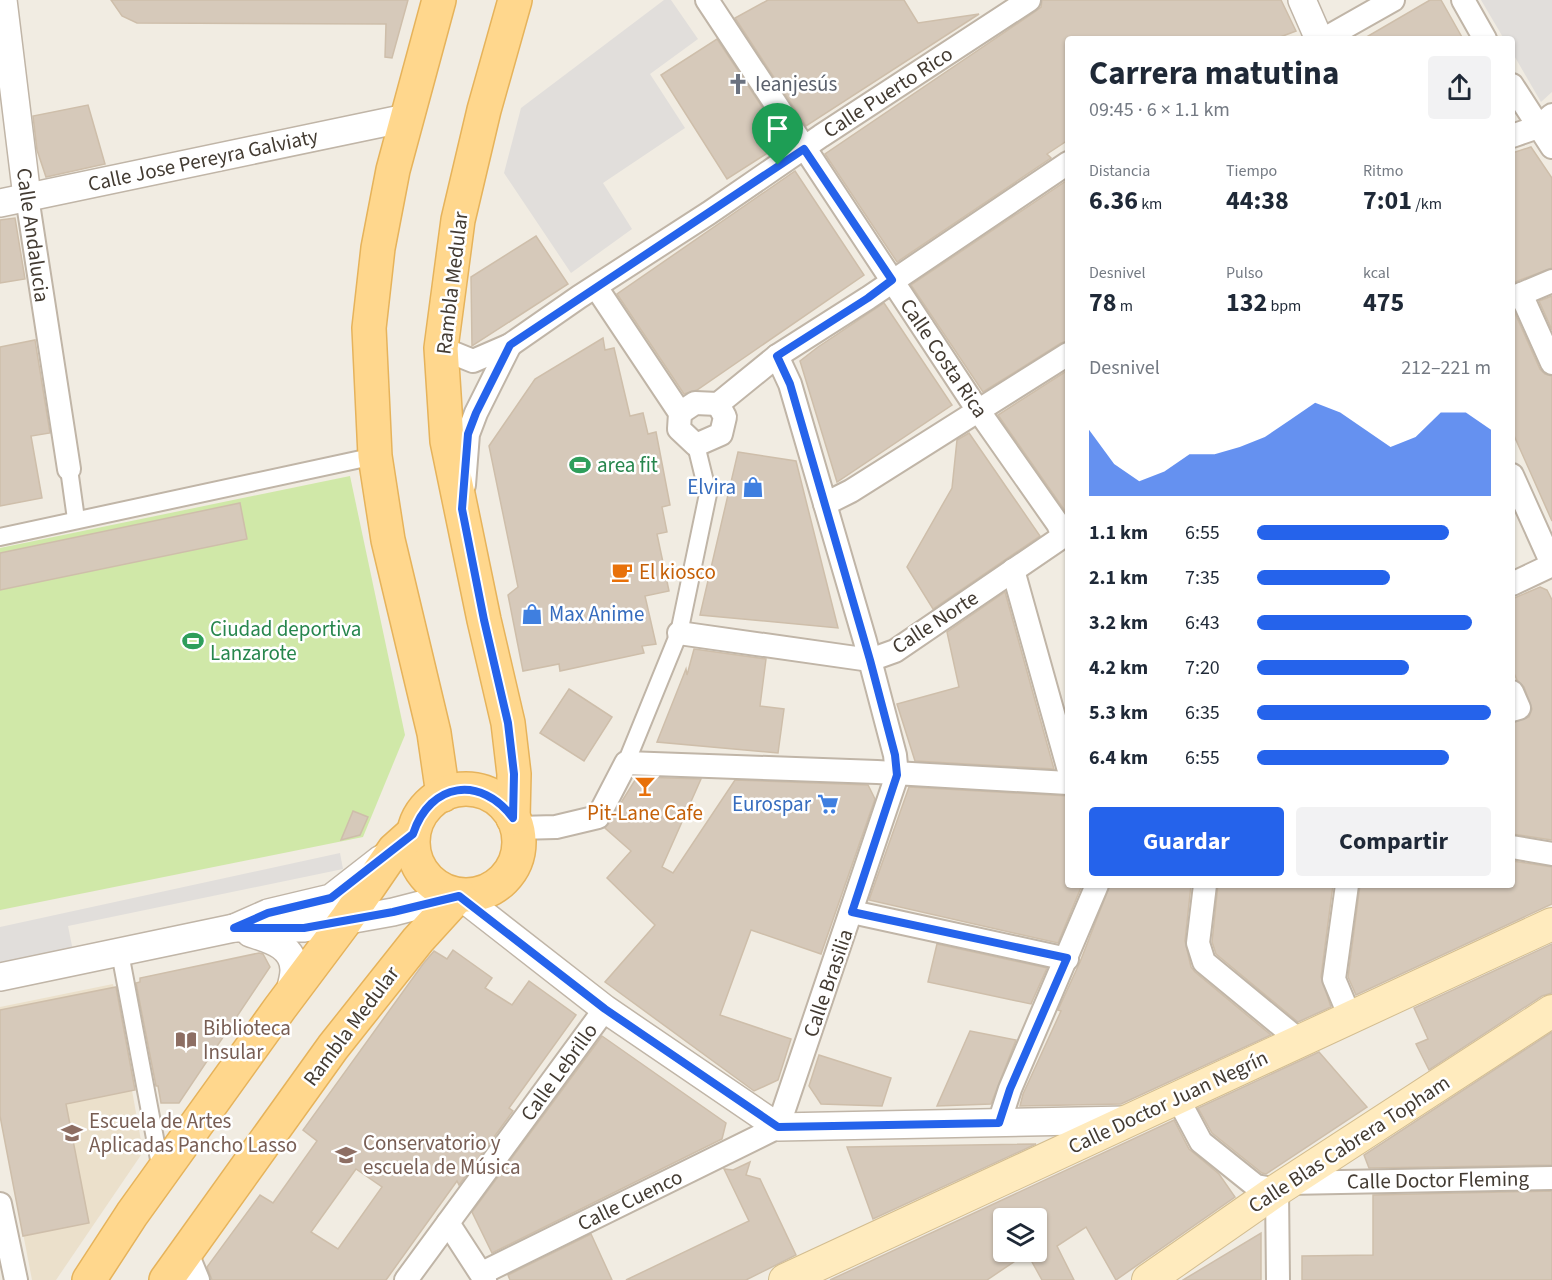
<!DOCTYPE html>
<html lang="es">
<meta charset="utf-8">
<style>
body{margin:0;font-family:"Source Sans 3",sans-serif;background:#f2f2f3;color:#1f2937;height:100vh;display:flex;flex-direction:column;font-size:22px;white-space:nowrap}
*{box-sizing:border-box;margin:0}
p{font-size:20px;color:#747a83}
.icon{flex:none;width:33px;height:33px;fill:none;stroke:currentColor;stroke-width:2;stroke-linecap:round;stroke-linejoin:round}
.map{position:relative;flex:1;overflow:hidden}
.details{position:absolute;left:1065px;top:36px;width:450px;height:852px;display:flex;flex-direction:column;background:#fff;border-radius:6px;box-shadow:0 2px 4px #0004}
.details>*{flex:none}
.fabs{position:absolute;left:993px;top:1208px;display:grid;gap:12px}
.fabs a{display:grid;place-items:center;width:54px;height:54px;border-radius:6px;background:#fff;box-shadow:0 2px 4px #0004;font-size:30px}
.pin{position:absolute;display:grid;place-items:center;width:51px;height:51px;color:#fff;margin:-62px -26px;border-radius:50% 50% 50% 0;rotate:-45deg;box-shadow:0 0 6px #0007}
.pin .icon{rotate:45deg}
.round{display:grid;place-items:center;flex:none;width:63px;height:63px;border-radius:6px;background:#f2f2f3}
.head{display:flex;align-items:center;justify-content:space-between;height:102px;padding:0 24px}
h1{font-size:33px;font-weight:700;line-height:45px}
.stats{display:grid;grid-template-columns:repeat(3,1fr);gap:9px;height:102px;padding:6px 24px}
.stats div{display:grid;align-content:center}
.stats b{font-size:26px;font-weight:700}
.stats small{font-size:16px;font-weight:400}
.stats p{font-size:16px}
.chart{height:168px;padding:12px 24px}
.chart p{display:flex;justify-content:space-between}
.chart svg{width:100%;height:108px;margin-top:6px;fill:#2563eb;opacity:.7}
.primary-button{display:flex;gap:12px;margin-top:auto;padding:12px 24px}
.primary-button a{flex:1;height:69px;border-radius:6px;background:#2563eb;color:#fff;font-size:24px;font-weight:700;line-height:69px;text-align:center}
.primary-button a+a{background:#f2f2f3;color:#1f2937}
ul{padding:0 24px;list-style:none;font-size:20px}
li{display:grid;grid-template-columns:96px 72px 1fr;align-items:center;height:45px}
li i{height:15px;border-radius:8px;background:#2563eb}
.map>svg:first-child{display:block}
</style>
<div class="map">
<svg width="1552" height="1280" viewBox="0 0 1552 1280">
<rect width="100%" height="100%" fill="#f1ece2"/>
<!-- education -->
<polygon fill="#ebe0cb" points="113,984 143,1152 56,1280 32,1280 0,1113 0,1007"/>
<!-- green -->
<polygon fill="#d0e8a8" points="350,476 405,735 363,837 0,910 0,548"/>
<!-- parking -->
<g fill="#e1dedb">
<polygon points="664,0 671,0 698,39 650,74 685,128 603,183 632,229 571,273 504,173 521,108"/>
<polygon points="1481,0 1552,0 1552,92 1541,102 1512,52 1512,39 1504,39"/>
<polygon points="340,853 343,869 68,926 73,951 0,964 0,927"/>
</g>
<!-- building -->
<g fill="#d6c9ba" stroke="#cebeaa" stroke-width="1.5" fill-rule="evenodd">
<polygon points="111,0 408,0 392,58 385,57 386,24 137,23 122,16"/>
<polygon points="768,0 904,0 918,23 979,14 806,126 735,18"/>
<polygon points="1042,0 1281,0 1296,31 1275,39 1068,39 1068,140 1047,154 1051,158 897,262 825,154 1036,11 1041,7"/>
<polygon points="1430,0 1441,0 1463,39 1363,39"/>
<polygon points="717,39 784,140 779,143 780,145 727,179 661,75"/>
<polygon points="88,105 105,164 46,177 37,150 33,116"/>
<polygon points="1531,147 1552,178 1552,268 1512,283 1512,153"/>
<polygon points="795,171 864,275 697,390 684,394 617,294"/>
<polygon points="1066,181 1068,185 1068,341 1061,343 983,392 911,285"/>
<polygon points="15,218 25,279 0,283 0,220"/>
<polygon points="536,236 568,284 472,346 471,277"/>
<polygon points="1552,296 1552,330 1539,301"/>
<polygon points="884,303 952,405 837,482 800,361 818,347"/>
<polygon points="1512,311 1514,311 1540,369 1545,374 1552,376 1552,521 1512,431"/>
<polygon points="603,338 605,350 614,348 630,416 643,413 648,434 656,432 670,505 662,507 667,532 657,534 669,591 645,596 656,644 642,646 644,653 560,671 559,664 523,671 508,595 518,587 489,446 535,379"/>
<polygon points="35,340 50,433 31,436 42,498 0,506 0,347"/>
<polygon points="1068,370 1068,515 998,415"/>
<polygon points="969,433 1040,536 933,609 907,567 952,488 957,440"/>
<polygon points="738,452 796,461 838,628 700,615"/>
<polygon points="240,503 247,539 0,590 0,553"/>
<polygon points="1540,587 1547,590 1552,600 1552,840 1512,834 1512,723 1529,717 1532,709 1524,687 1517,680 1512,669 1512,599"/>
<polygon points="1005,592 1054,769 915,761 897,704 959,687 947,632"/>
<polygon points="694,649 766,659 760,706 784,709 778,753 657,742 686,669 687,675"/>
<polygon points="569,689 612,717 584,761 540,733"/>
<polygon points="637,777 701,779 662,867 673,873 735,780 868,785 875,799 821,954 751,930 720,1015 791,1039 778,1080 754,1091 605,982 655,925 607,878 631,851 605,828"/>
<polygon points="909,787 1068,796 1068,885 1082,885 1058,943 869,900"/>
<polygon points="353,811 368,817 360,835 341,840"/>
<polygon points="1512,861 1552,867 1552,904 1356,995 1348,977 1360,885 1512,885"/>
<polygon points="1110,885 1191,885 1185,941 1191,967 1195,972 1271,1035 1121,1104 1020,1106 1023,1094 1061,1011 1058,1010 1080,962"/>
<polygon points="1218,885 1333,885 1321,977 1331,1007 1298,1022 1216,954 1212,942"/>
<polygon points="937,944 1047,968 1031,1004 928,982"/>
<polygon points="1552,944 1552,993 1542,996 1429,1070 1416,1044 1428,1039 1414,1008"/>
<path d="M453 950 492 978 485 988 512 1005 529 981 576 1015 509 1108 513 1111 459 1185 457 1181 386 1280H212L207 1267 260 1195 273 1203 317 1141 303 1130 423 964 434 951 447 959ZM356 1169 382 1187 338 1249 311 1232Z"/>
<polygon points="259,953 263,954 270,967 179,1103 161,1103 158,1086 156,1086 136,983 140,982 140,978"/>
<polygon points="116,987 135,1090 66,1104 89,1223 23,1236 0,1116 0,1010"/>
<polygon points="970,1031 1016,1040 991,1104 937,1106"/>
<polygon points="1552,1032 1552,1165 1369,1168 1364,1155"/>
<polygon points="602,1036 726,1123 722,1139 492,1253 472,1212"/>
<polygon points="1319,1052 1367,1107 1266,1174 1262,1173 1212,1133 1198,1108"/>
<polygon points="819,1055 891,1078 882,1106 821,1104 809,1086"/>
<path d="M1174 1120 1189 1149 1219 1174 1235 1197 1116 1280 1086 1227 1057 1246 1074 1280H1042L1027 1253 987 1280H830ZM1004 1218H1036V1251H1004Z"/>
<polygon points="1036,1144 873,1219 847,1147"/>
<polygon points="750,1162 746,1175 760,1179 796,1255 746,1280 626,1280 749,1221 724,1169 733,1170"/>
<polygon points="1552,1191 1552,1280 1302,1280 1302,1256 1373,1255 1373,1195"/>
<polygon points="1261,1233 1261,1280 1183,1280"/>
<polygon points="591,1234 612,1280 510,1280 508,1275"/>
</g>
<g fill="none" stroke-linecap="round" stroke-linejoin="round">
<defs>
<g id="pedestrian">
<polyline points="69,469 76,519"/>
<polyline points="0,537 375,456"/>
<polyline points="626,763 679,633 708,494 696,445"/>
<polyline points="120,953 161,1170"/>
</g>
<g id="minor">
<polyline points="707,0 971,400 1058,524 1063,536"/>
<polyline points="1463,0 1485,39"/>
<polyline points="1324,39 1393,0"/>
<polyline points="1512,85 1552,147"/>
<polyline points="1512,136 1538,127 1552,115"/>
<polyline points="27,197 69,469"/>
<polyline points="596,287 680,413 679,429 696,445 721,434 725,417 718,404"/>
<polyline points="1521,294 1552,363"/>
<polyline points="1512,298 1552,281"/>
<polyline points="441,348 473,361 510,345 579,297 709,213 821,136 1029,0"/>
<polyline points="718,404 777,356 868,298 1068,163"/>
<polyline points="680,413 695,403 718,404"/>
<polyline points="1512,475 1552,564"/>
<polyline points="464,485 468,434 476,413 510,345"/>
<polyline points="825,504 851,491 1068,354"/>
<polyline points="1013,570 1068,767"/>
<polyline points="1512,584 1552,565"/>
<polyline points="679,633 870,660 895,651 1068,533"/>
<polyline points="1512,692 1519,708 1512,710"/>
<polyline points="517,828 556,827 598,817 626,763 877,772 1068,783"/>
<polyline points="1512,847 1552,854"/>
<polyline points="1205,885 1198,943 1204,962 1300,1041"/>
<polyline points="1347,885 1334,979 1350,1017"/>
<polyline points="852,912 1067,959"/>
<polyline points="1177,1097 1201,1142 1256,1186 1277,1190 1278,1280"/>
<polyline points="999,1123 1010,1089 1097,885"/>
<polyline points="1288,1183 1552,1178"/>
<polyline points="0,1204 16,1280"/>
<polyline points="448,1223 485,1280"/>
<polyline points="186,1251 198,1280"/>
<polyline points="482,1273 778,1127 897,775 895,755 865,641 790,384 777,356"/>
<polyline points="406,1280 605,1009"/>
</g>
<g id="tertiary">
<polyline points="3,0 27,197"/>
<polyline points="1302,0 1319,39"/>
<polyline points="0,203 406,118"/>
<polyline points="234,928 304,928 393,912 459,895 605,1009 778,1127 1127,1120"/>
<path d="M250 933C268 939 294 945 294 970 294 979 290 990 288 998"/>
<polyline points="0,977 234,928 268,913 331,898 381,859"/>
</g>
<g id="secondary">
<polyline points="785,1280 1552,924"/>
<polyline points="1148,1280 1277,1190 1552,1011"/>
</g>
<g id="primary">
<polyline points="439,0 393,170 378,248 369,328 375,456 388,540 434,733 443,795"/>
<circle cx="466" cy="842" r="53"/>
<polyline points="513,818 514,774 508,723 484,620 447,441 441,348 458,220 484,110 515,0"/>
<polyline points="89,1280 132,1214 280,1008 346,920 394,850 413,833"/>
<polyline points="166,1280 333,1047 418,940 459,895"/>
</g>
</defs>
<!-- pedestrian casing -->
<use href="#pedestrian" stroke="#c0b5a7" stroke-width="20"/>
<!-- minor casing -->
<use href="#minor" stroke="#c0b5a7" stroke-width="26"/>
<!-- tertiary casing -->
<use href="#tertiary" stroke="#c0b5a7" stroke-width="30"/>
<!-- secondary casing -->
<use href="#secondary" stroke="#d3bd90" stroke-width="34"/>
<!-- primary casing -->
<use href="#primary" stroke="#e6b35b" stroke-width="36"/>
<!-- pedestrian -->
<use href="#pedestrian" stroke="#fff" stroke-width="16"/>
<!-- minor -->
<use href="#minor" stroke="#fff" stroke-width="22"/>
<!-- tertiary -->
<use href="#tertiary" stroke="#fff" stroke-width="27"/>
<!-- secondary -->
<use href="#secondary" stroke="#ffebbe" stroke-width="32"/>
<!-- primary -->
<use href="#primary" stroke="#ffd78d" stroke-width="33"/>
</g>
<g fill="none" stroke-linecap="round" stroke-linejoin="round">
<defs>
<path id="route" d="M804 149 892 280 868 298 777 356 790 384 870 660 895 755 897 775 852 912 1067 958 1010 1089 999 1123 778 1127 605 1009 459 896 393 912 304 928H234L268 913 331 898 413 834C430 782 481 775 513 818L514 774 508 723 484 620 462 509 468 434 476 413 510 345Z"/>
</defs>
<!-- route casing -->
<use href="#route" stroke="#fff" stroke-width="12"/>
<!-- route -->
<use href="#route" stroke="#2563eb" stroke-width="8"/>
</g>
<!-- icons -->
<defs>
<symbol id="church-bare" viewBox="-9 -9 18 18"><path d="M-1.2-6h2.4v3.5h3.3v2.4h-3.3V6h-2.4V-.1h-3.3v-2.4h3.3Z" fill="#6b7280" stroke="#fff" stroke-width="2.5" paint-order="stroke"/></symbol>
<symbol id="stadium-bare" viewBox="-9 -9 18 18"><path d="M0-5a6.5 5 0 1 0 0 10a6.5 5 0 1 0 0-10ZM-3.5-1.8h7v3.6h-7Z" fill="#2e9e5b" stroke="#fff" stroke-width="2.5" paint-order="stroke"/></symbol>
<symbol id="shop-bare" viewBox="-9 -9 18 18"><path d="M-5-2.5h2.3a2.7 3.5 0 0 1 5.4 0H5L5.5 6h-11ZM-1.5-2.5h3a1.5 2.3 0 0 0-3 0Z" fill="#3f7fe0" stroke="#fff" stroke-width="2.5" paint-order="stroke"/></symbol>
<symbol id="cafe-bare" viewBox="-9 -9 18 18"><path d="M-5.5-4.5H6V0H3Q3 3.5 0 3.5H-2.5Q-5.5 3.5-5.5 0ZM3-3.2v2h1.7v-2ZM-6 4.5H4V6H-6Z" fill="#e8710a" stroke="#fff" stroke-width="2.5" paint-order="stroke"/></symbol>
<symbol id="bar-bare" viewBox="-9 -9 18 18"><path d="M-6-5H6L.8 .8V4.5H3.5V6h-7V4.5H-.8V.8Z" fill="#e8710a" stroke="#fff" stroke-width="2.5" paint-order="stroke"/></symbol>
<symbol id="supermarket-bare" viewBox="-9 -9 18 18"><path d="M-6-5.5h2.5l.6 2H6L4.5 2H-2.5L-4.4-4H-6ZM-1.5 3.2a1.3 1.3 0 1 0 .1 0ZM3 3.2a1.3 1.3 0 1 0 .1 0Z" fill="#3f7fe0" stroke="#fff" stroke-width="2.5" paint-order="stroke"/></symbol>
<symbol id="library-bare" viewBox="-9 -9 18 18"><path d="M-6-4Q-3-5.5-.7-3.5V5Q-3 3-6 4ZM6-4Q3-5.5 .7-3.5V5Q3 3 6 4Z" fill="#8d6e63" stroke="#fff" stroke-width="2.5" paint-order="stroke"/></symbol>
<symbol id="university-bare" viewBox="-9 -9 18 18"><path d="M0-5L7-2L0 1L-7-2ZM-4 1L0 2.5L4 1V4Q0 6-4 4Z" fill="#8d6e63" stroke="#fff" stroke-width="2.5" paint-order="stroke"/></symbol>
</defs>
<g fill-rule="evenodd">
<use href="#church-bare" x="723" y="69" width="30" height="30"/>
<use href="#stadium-bare" x="565" y="450" width="30" height="30"/>
<use href="#shop-bare" x="738" y="472" width="30" height="30"/>
<use href="#cafe-bare" x="607" y="557" width="30" height="30"/>
<use href="#shop-bare" x="517" y="599" width="30" height="30"/>
<use href="#stadium-bare" x="178" y="626" width="30" height="30"/>
<use href="#bar-bare" x="630" y="771" width="30" height="30"/>
<use href="#supermarket-bare" x="813" y="789" width="30" height="30"/>
<use href="#library-bare" x="171" y="1025" width="30" height="30"/>
<use href="#university-bare" x="57" y="1118" width="30" height="30"/>
<use href="#university-bare" x="331" y="1140" width="30" height="30"/>
</g>
<g text-anchor="middle" dominant-baseline="central" stroke-width="5" stroke-linejoin="round" paint-order="stroke">
<!-- worship labels -->
<g font-size="21" fill="#5b616d" stroke="#fff" text-anchor="start">
<text x="755" y="84">Ieanjesús</text>
</g>
<!-- street labels -->
<g font-size="21" fill="#433b32" stroke="#fff">
<text transform="translate(888 92) rotate(-33)">Calle Puerto Rico</text>
<text transform="translate(203 160) rotate(-12)">Calle Jose Pereyra Galviaty</text>
<text transform="translate(33 235) rotate(82)">Calle Andalucia</text>
<text transform="translate(452 283) rotate(-83)">Rambla Medular</text>
<text transform="translate(944 358) rotate(56)">Calle Costa Rica</text>
<text transform="translate(935 622) rotate(-33)">Calle Norte</text>
<text transform="translate(828 983) rotate(-71)">Calle Brasilia</text>
<text transform="translate(351 1026) rotate(-53)">Rambla Medular</text>
<text transform="translate(559 1072) rotate(-54)">Calle Lebrillo</text>
<text transform="translate(1168 1102) rotate(-25)">Calle Doctor Juan Negrín</text>
<text transform="translate(1349 1144) rotate(-33)">Calle Blas Cabrera Topham</text>
<text transform="translate(1438 1180) rotate(-1)">Calle Doctor Fleming</text>
<text transform="translate(630 1200) rotate(-26)">Calle Cuenco</text>
</g>
<!-- leisure labels -->
<g font-size="21" fill="#27864d" stroke="#fff" text-anchor="start">
<text x="597" y="465">area fit</text>
<text x="210" y="629">Ciudad deportiva<tspan x="210" dy="24">Lanzarote</tspan></text>
</g>
<!-- shop labels -->
<g font-size="21" fill="#366cbe" stroke="#fff" text-anchor="end">
<text x="736" y="487">Elvira</text>
<text x="549" y="614" text-anchor="start">Max Anime</text>
<text x="811" y="804">Eurospar</text>
</g>
<!-- food labels -->
<g font-size="21" fill="#c56008" stroke="#fff" text-anchor="start">
<text x="639" y="572">El kiosco</text>
<text x="645" y="813" text-anchor="middle">Pit-Lane Cafe</text>
</g>
<!-- education labels -->
<g font-size="21" fill="#785e54" stroke="#fff" text-anchor="start">
<text x="203" y="1028">Biblioteca<tspan x="203" dy="24">Insular</tspan></text>
<text x="89" y="1121">Escuela de Artes<tspan x="89" dy="24">Aplicadas Pancho Lasso</tspan></text>
<text x="363" y="1143">Conservatorio y<tspan x="363" dy="24">escuela de Música</tspan></text>
</g>
</g>
</svg>
<div class="fabs">
<a><svg class="icon" aria-label="layers" viewBox="0 0 24 24"><path d="M12 4l9 5-9 5-9-5zM3 14l9 5 9-5"/></svg></a>
</div>
<div class="pin" style="left:778px;top:165px;background:#1e9e55"><svg class="icon" aria-label="arrive" viewBox="0 0 24 24"><path d="M6 21V4h12l-3 4 3 4H6"/></svg></div>
<section class="details">
<div class="head"><div><h1>Carrera matutina</h1><p>09:45 · 6 × 1.1 km</p></div><a class="round"><svg class="icon" aria-label="share" viewBox="0 0 24 24"><path d="M12 15V3M7 8l5-5 5 5M5 13v7h14v-7"/></svg></a></div>
<div class="stats">
<div><p>Distancia</p><b>6.36<small> km</small></b></div>
<div><p>Tiempo</p><b>44:38</b></div>
<div><p>Ritmo</p><b>7:01<small> /km</small></b></div>
</div>
<div class="stats">
<div><p>Desnivel</p><b>78<small> m</small></b></div>
<div><p>Pulso</p><b>132<small> bpm</small></b></div>
<div><p>kcal</p><b>475</b></div>
</div>
<div class="chart"><p><span>Desnivel</span>212–221 m</p>
<svg viewBox="0 0 160 44" preserveAspectRatio="none"><path d="M0 44V17L10 31L20 38L30 34L40 27L50 27L60 24L70 20L80 13L90 6L100 10L110 17L120 24L130 20L140 10L150 10L160 17V44z"/></svg>
</div>
<ul>
<li><b>1.1 km</b>6:55<i style="width:82%"></i></li>
<li><b>2.1 km</b>7:35<i style="width:57%"></i></li>
<li><b>3.2 km</b>6:43<i style="width:92%"></i></li>
<li><b>4.2 km</b>7:20<i style="width:65%"></i></li>
<li><b>5.3 km</b>6:35<i style="width:100%"></i></li>
<li><b>6.4 km</b>6:55<i style="width:82%"></i></li>
</ul>
<div class="primary-button"><a>Guardar</a><a>Compartir</a></div>
</section>
</div>
